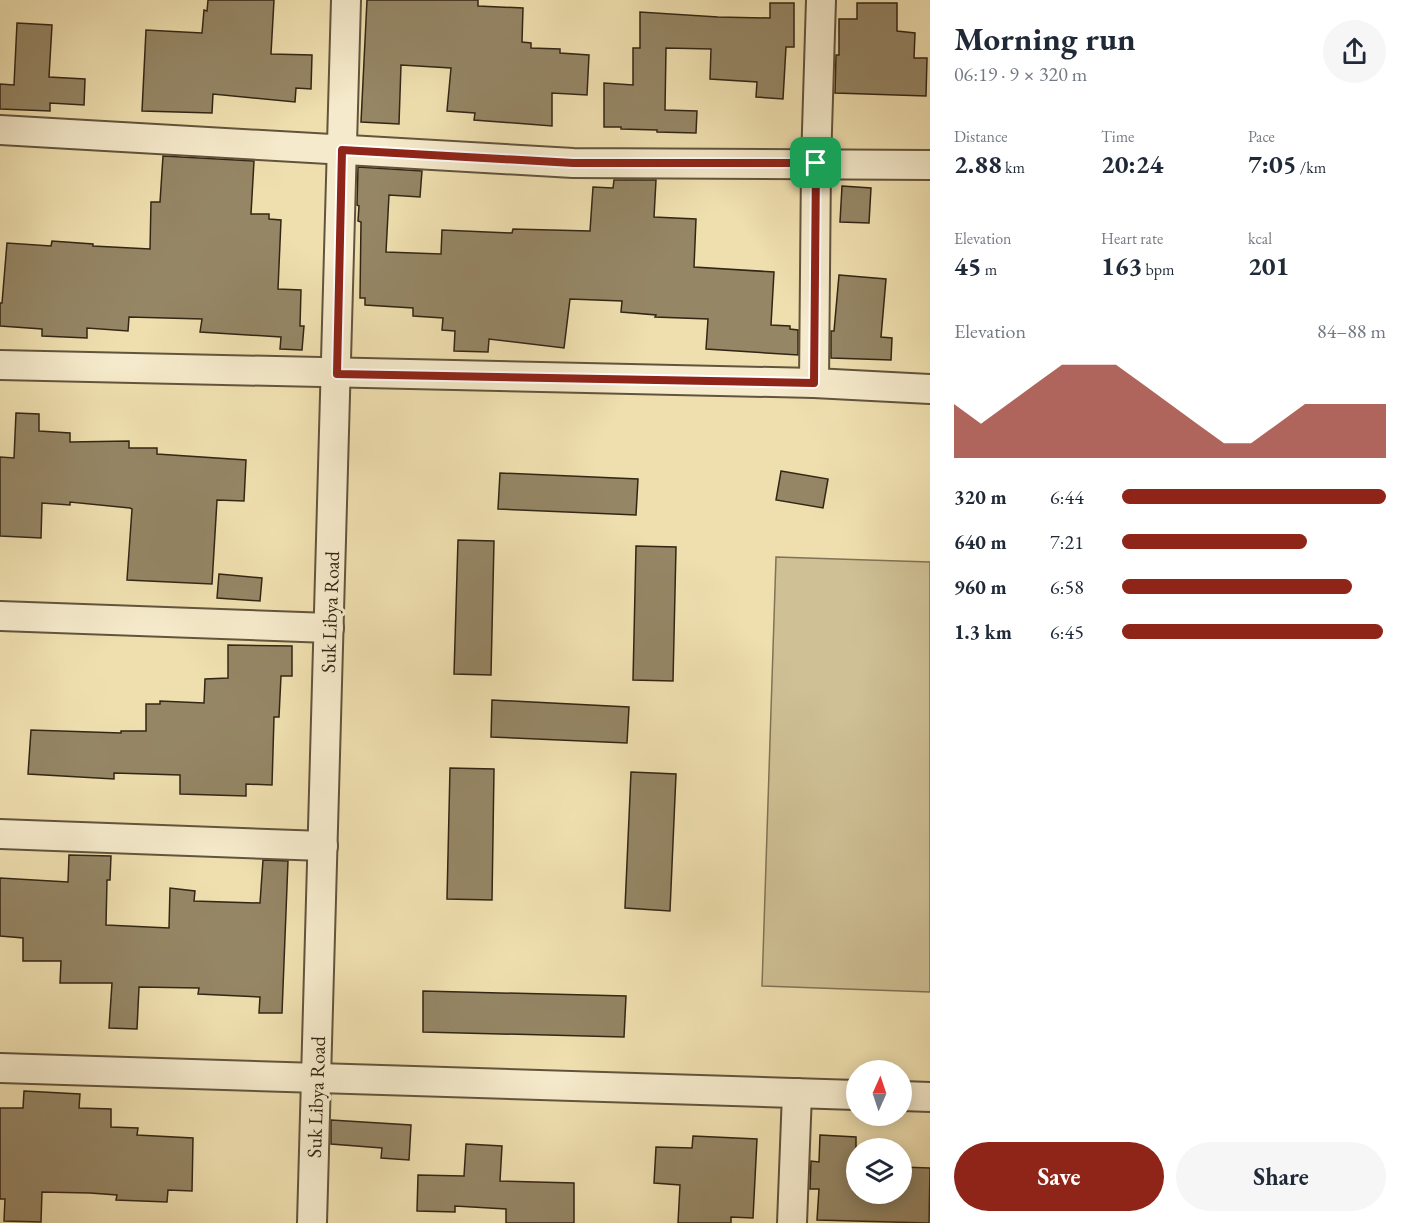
<!DOCTYPE html>
<meta charset="utf-8">
<style>
body{margin:0;font-family:"EB Garamond",serif;background:#f6f6f7;color:#1f2937;height:100vh;display:flex;flex-direction:column;font-size:22px;white-space:nowrap}
*{box-sizing:border-box;margin:0}
p{font-size:20px;color:#747a83}
.icon{flex:none;width:33px;height:33px;fill:none;stroke:currentColor;stroke-width:2;stroke-linecap:round;stroke-linejoin:round}
.map{position:relative;flex:1;overflow:hidden}
.details{display:flex;flex-direction:column;background:#fff;width:480px}
.details>*{flex:none}
.needle{width:39px;rotate:3deg}
.tools{position:absolute;left:846px;top:1060px;display:grid;gap:12px}
.tools a{display:grid;place-items:center;width:66px;height:66px;border-radius:50%;background:#fff;box-shadow:0 3px 15px #0003;font-size:30px}
.pin{position:absolute;display:grid;place-items:center;width:51px;height:51px;color:#fff;margin:-26px;border-radius:12px;box-shadow:0 3px 9px #0006}
.round{display:grid;place-items:center;flex:none;width:63px;height:63px;border-radius:32px;background:#f6f6f7}
.overview{display:flex;align-items:center;justify-content:space-between;height:102px;padding:0 24px}
h1{font-size:33px;font-weight:700;line-height:45px}
.stats{display:grid;grid-template-columns:repeat(3,1fr);gap:9px;height:102px;padding:6px 24px}
.stats div{display:grid;align-content:center}
.stats b{font-size:26px;font-weight:700}
.stats small{font-size:16px;font-weight:400}
.stats p{font-size:16px}
.chart{height:168px;padding:12px 24px}
.chart p{display:flex;justify-content:space-between}
.chart svg{width:100%;height:108px;margin-top:6px;fill:#8f2418;opacity:.7}
.action{display:flex;gap:12px;margin-top:auto;padding:12px 24px}
.action a{flex:1;height:69px;border-radius:36px;background:#8f2418;color:#fff;font-size:24px;font-weight:700;line-height:69px;text-align:center}
.action a+a{background:#f6f6f7;color:#1f2937}
ul{padding:0 24px;list-style:none;font-size:20px}
li{display:grid;grid-template-columns:96px 72px 1fr;align-items:center;height:45px}
li i{height:15px;border-radius:8px;background:#8f2418}
main{display:flex;flex:1;min-height:0}
.map>svg:first-child{display:block}
</style>
<main>
<div class="map">
<svg width="930" height="1223" viewBox="0 0 930 1223">
<rect width="100%" height="100%" fill="#efdfaf"/>
<filter id="stains"><feTurbulence type="fractalNoise" baseFrequency=".00333" numOctaves="4"/><feColorMatrix values="0 0 0 0 .2 0 0 0 0 .09 0 0 0 0 .02 0 0 0 .5 -.17"/></filter>
<radialGradient id="worn" r=".72"><stop offset=".6" stop-color="#630" stop-opacity="0"/><stop offset="1" stop-color="#630" stop-opacity=".3"/></radialGradient>
<!-- green -->
<polygon fill="#cfc095" stroke="#817355" stroke-width="1.5" points="776,557 930,562 930,992 762,986"/>
<!-- building -->
<g fill="#958665" stroke="#332615" stroke-width="1.5">
<polygon points="208,0 274,0 271,54 312,55 311,89 296,88 295,102 213,94 212,113 142,111 146,30 202,33 204,10 207,11"/>
<polygon points="367,0 478,0 478,6 523,8 522,42 531,43 531,48 560,49 560,53 589,55 587,95 552,93 552,126 474,120 475,113 447,111 451,68 401,65 399,124 361,122"/>
<polygon points="770,3 794,3 794,47 786,47 783,99 756,97 757,82 710,79 711,49 666,48 665,110 697,111 696,133 657,132 657,130 621,129 621,127 604,127 604,83 633,85 633,48 640,48 640,12 718,17 770,18"/>
<polygon points="857,3 897,3 897,31 915,33 914,58 927,58 926,96 835,93 836,55 839,55 839,19 857,19"/>
<polygon points="17,23 52,25 49,77 85,79 84,105 50,103 50,111 0,109 0,84 14,85"/>
<polygon points="163,156 254,161 251,214 269,214 269,219 281,220 278,289 301,290 300,326 304,326 302,350 280,349 281,337 200,332 202,319 129,317 128,331 87,328 87,338 42,336 42,329 0,326 0,303 2,303 7,243 51,246 52,241 93,244 93,246 150,249 151,202 160,202"/>
<polygon points="358,167 422,171 420,197 389,195 386,252 441,254 442,230 512,233 513,229 590,231 593,187 613,188 614,180 656,180 654,217 696,219 694,267 774,272 771,325 790,326 790,329 798,330 798,355 706,349 708,319 655,317 656,315 621,312 622,301 570,299 564,348 489,339 488,352 454,351 455,331 442,330 443,318 413,316 413,308 365,305 365,298 360,298 361,222 358,221 359,206 357,205"/>
<polygon points="842,186 871,188 869,223 840,222"/>
<polygon points="839,275 886,279 881,337 892,338 891,360 831,358 831,331 834,331"/>
<polygon points="16,413 39,414 39,431 70,433 70,442 129,441 129,448 157,448 157,454 246,460 244,501 217,500 212,584 127,580 132,509 130,508 70,502 70,505 42,503 41,538 0,536 0,457 14,458"/>
<polygon points="781,471 828,479 823,508 776,500"/>
<polygon points="500,473 638,479 636,515 498,509"/>
<polygon points="458,540 494,541 491,675 454,674"/>
<polygon points="636,546 676,547 673,681 633,680"/>
<polygon points="219,574 262,578 260,601 217,598"/>
<polygon points="228,645 292,646 292,676 281,676 279,717 274,717 272,785 246,784 246,796 180,794 180,775 114,773 114,779 28,774 31,730 121,733 121,731 146,731 146,704 160,704 160,701 204,703 205,679 228,678"/>
<polygon points="492,700 629,707 627,743 491,737"/>
<polygon points="450,768 494,769 492,900 447,899"/>
<polygon points="631,772 676,774 670,911 625,908"/>
<polygon points="69,855 111,856 110,880 107,880 106,925 169,928 170,888 195,891 194,901 260,903 263,860 288,861 282,1013 259,1013 260,997 198,994 199,988 139,987 137,1029 109,1028 112,983 60,983 61,961 23,961 23,938 0,936 0,878 68,882"/>
<polygon points="423,991 626,996 624,1037 423,1032"/>
<polygon points="24,1091 80,1094 79,1108 111,1109 111,1127 138,1128 137,1135 193,1138 192,1191 168,1190 167,1202 116,1200 117,1195 90,1193 42,1192 41,1222 4,1221 5,1199 0,1199 0,1108 23,1108"/>
<polygon points="331,1120 411,1125 409,1160 381,1158 382,1148 331,1144"/>
<polygon points="820,1135 856,1137 856,1194 902,1194 902,1167 930,1168 929,1223 817,1220 819,1189 810,1189 811,1161 819,1162"/>
<polygon points="693,1136 757,1139 753,1218 731,1217 731,1223 678,1223 680,1185 654,1183 656,1147 692,1148"/>
<polygon points="466,1144 502,1146 500,1181 574,1183 574,1223 506,1223 506,1209 455,1206 455,1212 417,1211 418,1175 464,1176"/>
</g>
<g fill="none" stroke-linecap="round" stroke-linejoin="round">
<defs>
<g id="street">
<polyline points="0,130 573,163 930,165"/>
<polyline points="0,365 814,383 930,389"/>
<polyline points="814,383 816,163 821,0"/>
<polyline points="0,616 329,628"/>
<polyline points="0,834 323,846"/>
<polyline points="0,1068 856,1095"/>
<polyline points="902,1096 930,1097"/>
<polyline points="312,1223 346,0"/>
<polyline points="792,1223 797,1093"/>
</g>
</defs>
<!-- street casing -->
<use href="#street" stroke="#62543c" stroke-width="32"/>
<!-- street -->
<use href="#street" stroke="#f5eacb" stroke-width="28"/>
</g>
<g fill="none" stroke-linecap="round" stroke-linejoin="round">
<defs>
<polygon id="route" points="342,150 573,163 816,163 814,383 337,374"/>
</defs>
<!-- route casing -->
<use href="#route" stroke="#fff" stroke-width="12"/>
<!-- route -->
<use href="#route" stroke="#8f2418" stroke-width="8"/>
</g>
<g text-anchor="middle" dominant-baseline="central" stroke-width="6" stroke-linejoin="round" paint-order="stroke">
<!-- street labels -->
<g font-size="20" fill="#332615" stroke="#f5eacb">
<text transform="translate(330 612) rotate(-88)">Suk Libya Road</text>
<text transform="translate(316 1097) rotate(-88)">Suk Libya Road</text>
</g>
</g>
<rect width="100%" height="100%" filter="url(#stains)"/>
<rect width="100%" height="100%" fill="url(#worn)"/>
</svg>
<div class="tools">
<a><svg class="needle" viewBox="-14 -14 28 28"><path d="M0-13l5 13h-10z" fill="#e53935"/><path d="M0 13l5-13h-10z" fill="#747a83"/></svg></a>
<a><svg class="icon" aria-label="layers" viewBox="0 0 24 24"><path d="M12 4l9 5-9 5-9-5zM3 14l9 5 9-5"/></svg></a>
</div>
<div class="pin" style="left:816px;top:163px;background:#1e9e55"><svg class="icon" aria-label="arrive" viewBox="0 0 24 24"><path d="M6 21V4h12l-3 4 3 4H6"/></svg></div>
</div>
<section class="details">
<div class="overview"><div><h1>Morning run</h1><p>06:19 · 9 × 320 m</p></div><a class="round"><svg class="icon" aria-label="share" viewBox="0 0 24 24"><path d="M12 15V3M7 8l5-5 5 5M5 13v7h14v-7"/></svg></a></div>
<div class="stats">
<div><p>Distance</p><b>2.88<small> km</small></b></div>
<div><p>Time</p><b>20:24</b></div>
<div><p>Pace</p><b>7:05<small> /km</small></b></div>
</div>
<div class="stats">
<div><p>Elevation</p><b>45<small> m</small></b></div>
<div><p>Heart rate</p><b>163<small> bpm</small></b></div>
<div><p>kcal</p><b>201</b></div>
</div>
<div class="chart"><p><span>Elevation</span>84–88 m</p>
<svg viewBox="0 0 160 44" preserveAspectRatio="none"><path d="M0 44V22L10 30L20 22L30 14L40 6L50 6L60 6L70 14L80 22L90 30L100 38L110 38L120 30L130 22L140 22L150 22L160 22V44z"/></svg>
</div>
<ul>
<li><b>320 m</b>6:44<i style="width:100%"></i></li>
<li><b>640 m</b>7:21<i style="width:70%"></i></li>
<li><b>960 m</b>6:58<i style="width:87%"></i></li>
<li><b>1.3 km</b>6:45<i style="width:99%"></i></li>
</ul>
<div class="action"><a>Save</a><a>Share</a></div>
</section>
</main>
